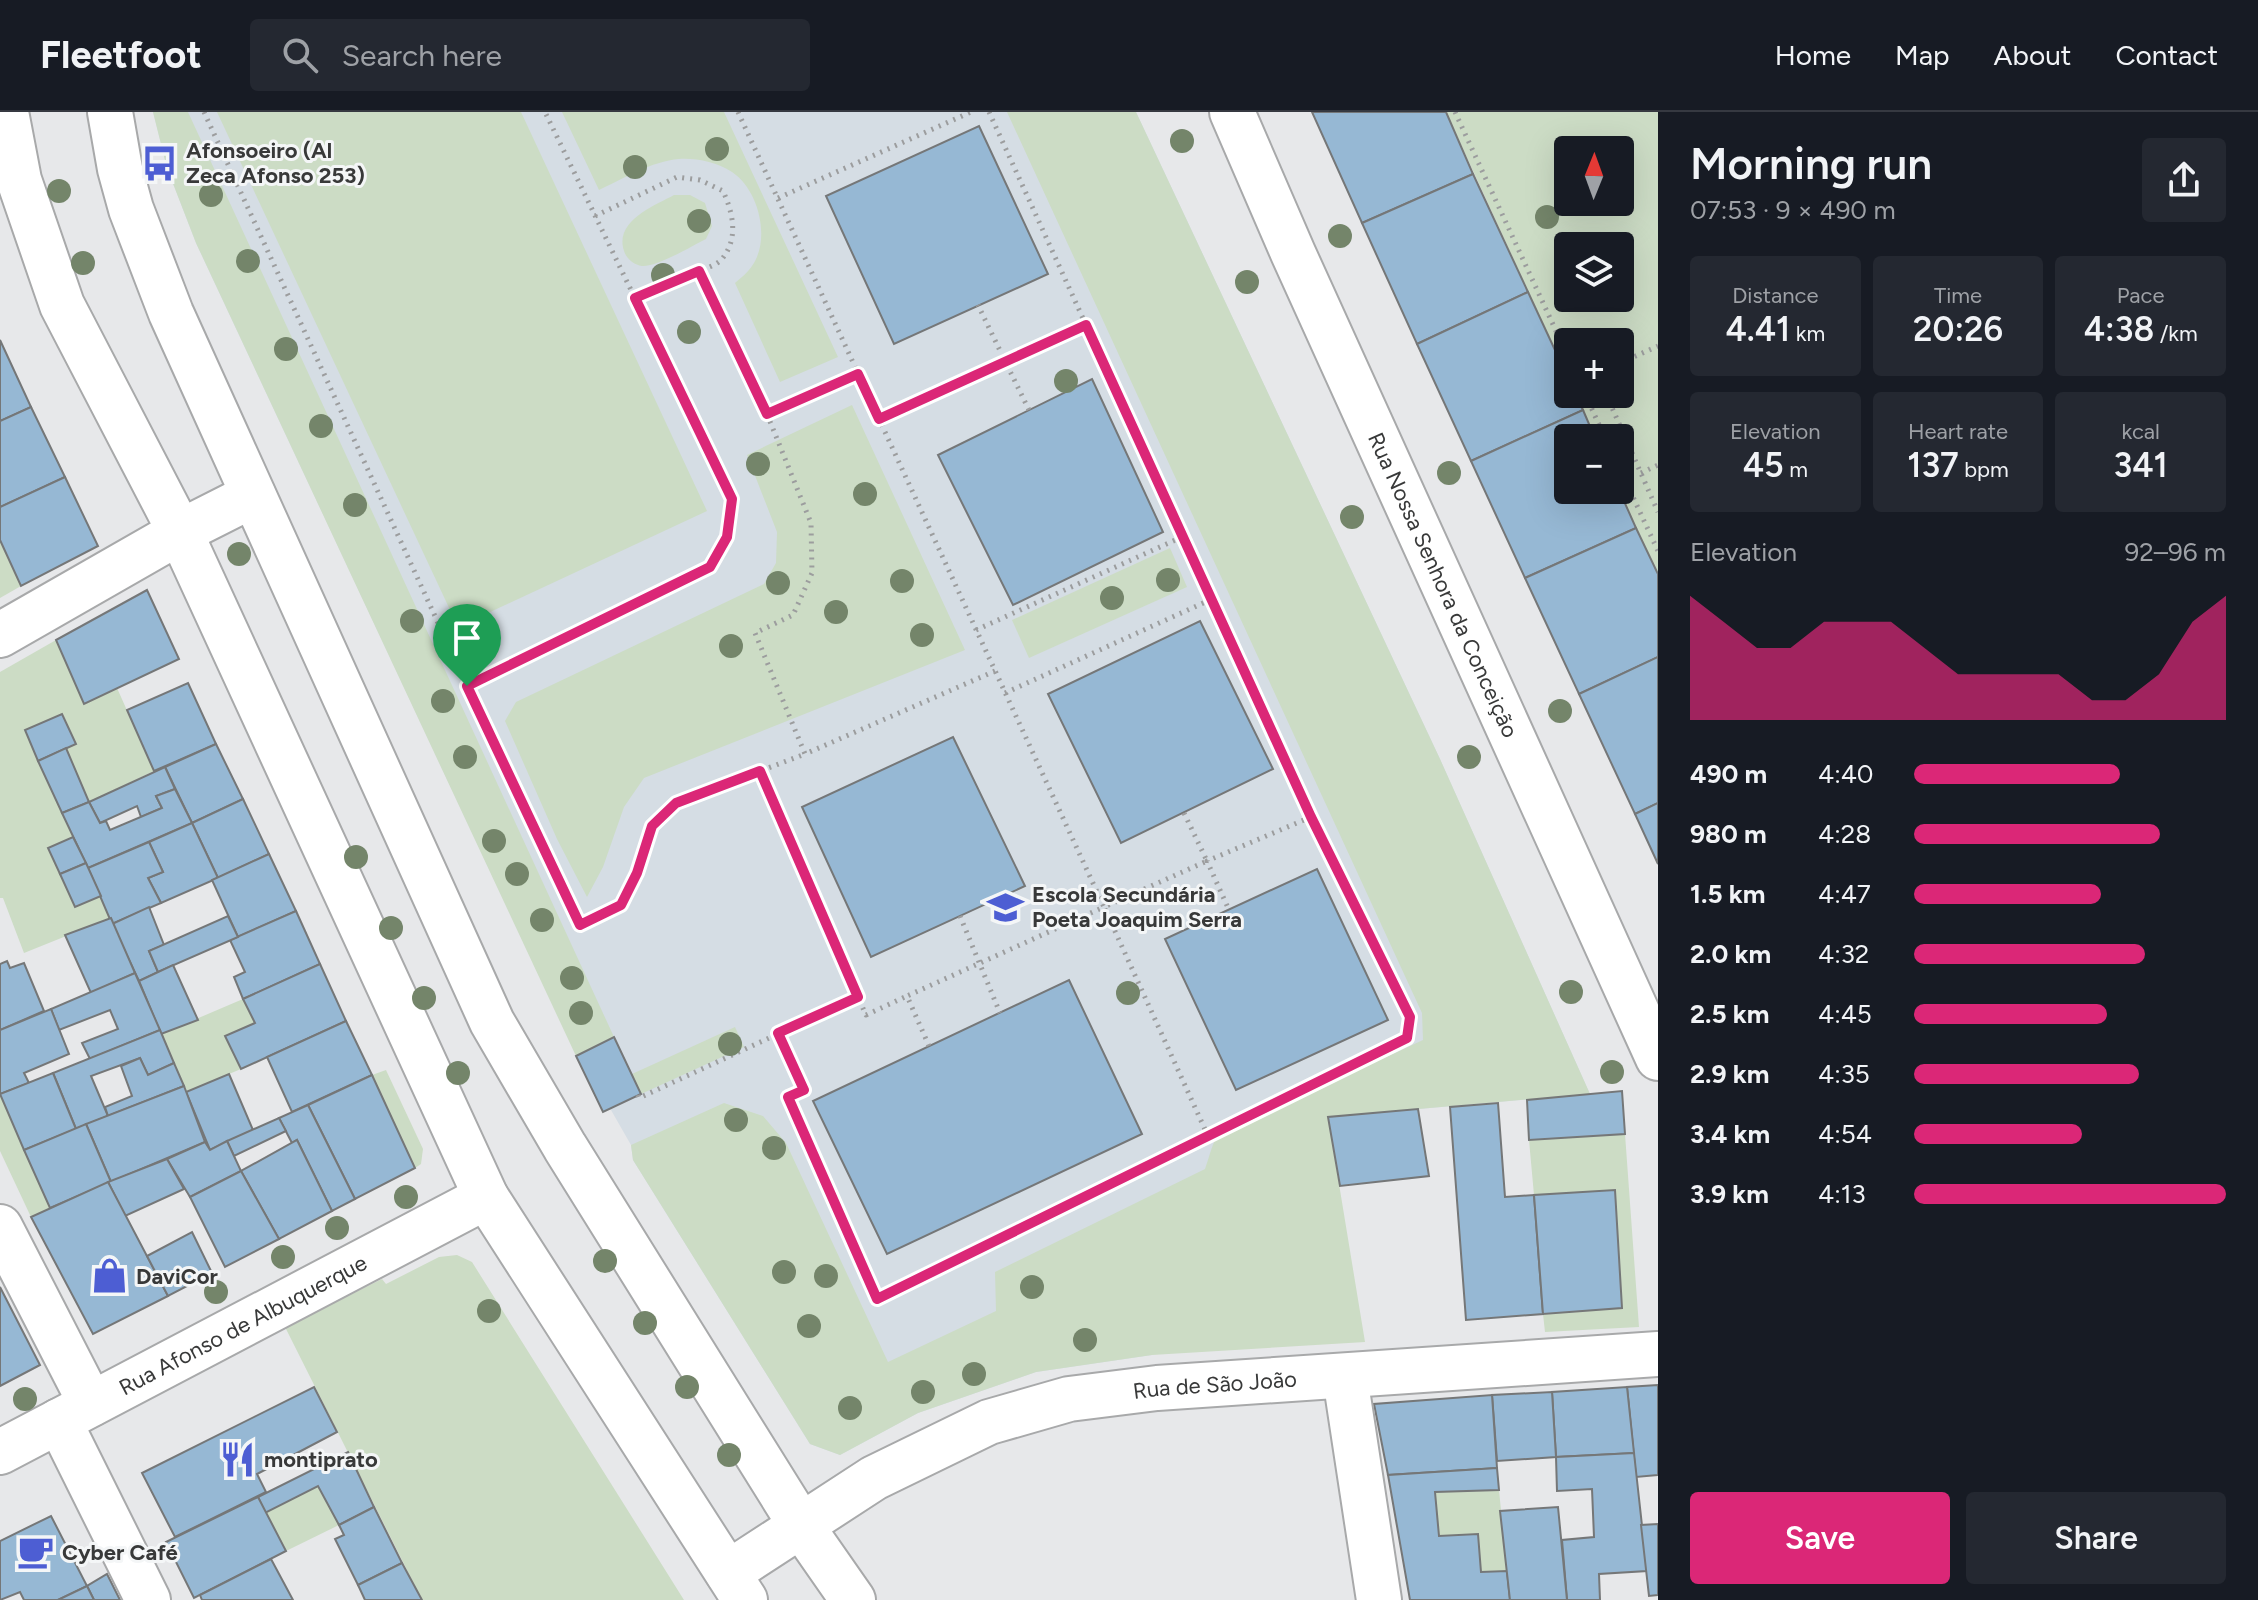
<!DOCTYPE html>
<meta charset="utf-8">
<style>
body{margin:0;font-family:Figtree,sans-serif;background:#242831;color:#f1f3f6;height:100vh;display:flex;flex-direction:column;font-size:30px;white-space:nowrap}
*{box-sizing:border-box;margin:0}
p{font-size:26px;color:#9ea1a6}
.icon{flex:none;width:44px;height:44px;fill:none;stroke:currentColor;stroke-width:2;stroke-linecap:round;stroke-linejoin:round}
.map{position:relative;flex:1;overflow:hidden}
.drawer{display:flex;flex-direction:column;background:#171b24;width:600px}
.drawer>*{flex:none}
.needle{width:52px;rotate:1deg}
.fabs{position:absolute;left:1554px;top:24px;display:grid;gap:16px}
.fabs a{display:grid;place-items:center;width:80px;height:80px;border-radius:8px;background:#171b24;box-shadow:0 8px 32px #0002;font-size:40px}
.pin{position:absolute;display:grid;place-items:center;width:68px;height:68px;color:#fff;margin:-82px -34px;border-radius:50% 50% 50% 0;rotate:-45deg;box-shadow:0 0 8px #0007}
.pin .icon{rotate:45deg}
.round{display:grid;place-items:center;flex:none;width:84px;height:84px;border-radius:8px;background:#242831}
.summary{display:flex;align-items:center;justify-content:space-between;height:136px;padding:0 32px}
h1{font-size:44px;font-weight:600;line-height:60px}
.stats{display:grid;grid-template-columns:repeat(3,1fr);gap:12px;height:136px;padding:8px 32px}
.stats div{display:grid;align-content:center;border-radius:8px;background:#242831;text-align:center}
.stats b{font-size:34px;font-weight:600}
.stats small{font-size:22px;font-weight:400}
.stats p{font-size:22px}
.chart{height:224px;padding:16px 32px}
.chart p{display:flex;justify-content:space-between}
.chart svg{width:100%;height:144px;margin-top:8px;fill:#db2777;opacity:.7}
.action{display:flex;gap:16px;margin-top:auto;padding:16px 32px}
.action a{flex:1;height:92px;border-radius:8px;background:#db2777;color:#fff;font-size:32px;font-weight:600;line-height:92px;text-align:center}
.action a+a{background:#242831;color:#f1f3f6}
ul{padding:0 32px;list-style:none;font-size:26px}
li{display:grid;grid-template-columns:128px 96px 1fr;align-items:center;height:60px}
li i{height:20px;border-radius:10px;background:#db2777}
header{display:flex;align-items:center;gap:48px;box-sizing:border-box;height:112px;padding:0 40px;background:#171b24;border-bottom:2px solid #363941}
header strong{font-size:38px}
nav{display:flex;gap:44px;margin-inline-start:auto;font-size:28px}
.search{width:560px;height:72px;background:#242831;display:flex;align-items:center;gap:20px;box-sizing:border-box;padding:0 28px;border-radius:8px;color:#9ea1a6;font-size:30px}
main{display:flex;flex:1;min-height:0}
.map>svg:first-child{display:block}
</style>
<header>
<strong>Fleetfoot</strong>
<div class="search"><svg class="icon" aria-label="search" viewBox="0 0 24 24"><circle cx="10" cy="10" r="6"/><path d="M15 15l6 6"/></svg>Search here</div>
<nav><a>Home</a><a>Map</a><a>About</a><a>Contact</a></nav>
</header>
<main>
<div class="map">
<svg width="1658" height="1488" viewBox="0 0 1658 1488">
<rect width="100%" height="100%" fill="#e7e8ea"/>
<!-- built -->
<polygon fill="#d5dde4" points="153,0 1136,0 1440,647 1590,982 1328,1005 1152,1243 1036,1260 918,1301 840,1343 810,1332 633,1048 631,1033 611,998 601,996 196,131 167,56"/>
<!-- green -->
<g fill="#ccdcc5" fill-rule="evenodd">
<polygon points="153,0 188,0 614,925 576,944 196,131 167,56"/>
<polygon points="217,0 521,0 707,399 458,515"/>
<path d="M562 0H724L838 245 780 270 735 171C741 166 748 160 752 154 771 127 759 78 732 60 716 50 697 46 679 47 652 49 623 67 599 78Z"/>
<path d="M1007 0H1136L1440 647 1590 982 1328 1005 1365 1230 1152 1243 1036 1260 918 1301 840 1343 810 1332 633 1048 631 1033 724 991 763 1004 786 1031 888 1250 996 1199 995 1160 1205 1057C1213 1036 1214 1012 1241 1012L1423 928 1422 901Z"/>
<path d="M1446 0H1658V462L1619 378 1620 326H1595L1575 282H1620V230H1568V266ZM1568 38H1620V90H1568ZM1568 134H1620V186H1568Z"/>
<path d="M674 83H690L705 91 712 114 706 127C692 134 657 155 642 154 634 153 626 146 624 139 614 109 654 94 674 83Z"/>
<polygon points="852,293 965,538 644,666 624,695 603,755 587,785 557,727 505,609 516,590 764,472 776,451 777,420 747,343"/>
<polygon points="0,428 21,474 0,486"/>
<polygon points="1170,436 1187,475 1029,546 1012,508"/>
<polygon points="56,528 84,591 117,576 154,659 89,690 66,636 76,632 63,602 25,618 73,725 48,736 75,794 101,784 111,806 24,841 3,786 0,786 0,560"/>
<polygon points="243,887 255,911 225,924 241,957 186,980 161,922"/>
<polygon points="735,915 744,935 641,982 632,962"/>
<polygon points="386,958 423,1037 421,1052 415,1056 372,963"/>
<polygon points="0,982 50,1096 31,1105 0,1039"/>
<polygon points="1625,1022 1639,1215 1545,1220 1543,1202 1622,1196 1615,1079 1534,1083 1529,1028"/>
<polygon points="457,1143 472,1150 684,1488 422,1488 285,1215 382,1167 386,1172 439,1145"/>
<polygon points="318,1374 339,1413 286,1439 265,1401"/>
<polygon points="1499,1378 1507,1459 1481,1460 1478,1422 1439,1424 1435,1380"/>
</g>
<!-- building -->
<g fill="#96b8d4" stroke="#757778" stroke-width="2">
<polygon points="1312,0 1446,0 1473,62 1362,111"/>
<polygon points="979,14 1048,162 894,232 826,84"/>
<polygon points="1473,62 1528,180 1417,232 1362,111"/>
<polygon points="1528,180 1568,266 1568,282 1575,282 1583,298 1471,349 1417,232"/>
<polygon points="0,228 31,295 0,309"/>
<polygon points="1092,267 1163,420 1013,493 938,343"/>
<polygon points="31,295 65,365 0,395 0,309"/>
<polygon points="1583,298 1595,326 1568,326 1568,378 1619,378 1636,416 1525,466 1471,349"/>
<polygon points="65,365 98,434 21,474 0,428 0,395"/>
<polygon points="1636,416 1658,462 1658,545 1579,582 1525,466"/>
<polygon points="147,478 179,547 84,592 56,528"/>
<polygon points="1200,509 1273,657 1121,731 1048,582"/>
<polygon points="1658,545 1658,691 1635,702 1579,582"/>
<polygon points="188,571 216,632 154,659 127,598"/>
<polygon points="62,602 76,632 38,649 25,618"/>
<polygon points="953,625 1025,774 871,845 802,695"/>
<polygon points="216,632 243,687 192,711 165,655"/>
<polygon points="66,636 89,690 62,701 38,649"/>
<polygon points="165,655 175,677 156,684 162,696 141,705 137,694 100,711 89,690"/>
<polygon points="175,677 192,711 88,756 62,701 89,690 100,711 106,709 110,718 162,696 156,684"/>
<polygon points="243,687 269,742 218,766 192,711"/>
<polygon points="1658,691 1658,752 1635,702"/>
<polygon points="192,711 218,766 161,791 148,766 163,760 149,730"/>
<polygon points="73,725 86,751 60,762 48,736"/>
<polygon points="149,730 163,760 148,766 161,791 112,812 88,756"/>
<polygon points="269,742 296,799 238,825 212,768"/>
<polygon points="86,751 101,784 75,795 60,762"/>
<polygon points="1317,757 1388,908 1236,978 1165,827"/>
<polygon points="149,795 164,833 149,839 158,860 139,869 112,812"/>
<polygon points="296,799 320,852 243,887 234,865 245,860 230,828"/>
<polygon points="228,804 238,825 158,860 149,839"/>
<polygon points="111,806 135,861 91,881 65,823"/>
<polygon points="7,849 10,856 24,851 44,899 0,918 0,852"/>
<polygon points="320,852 346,909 241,957 225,924 255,911 243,887"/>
<polygon points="173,853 198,908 161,922 139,869"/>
<polygon points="135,861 160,918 90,947 82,931 118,917 110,898 59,918 51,897"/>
<polygon points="1069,868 1142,1022 887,1142 813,989"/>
<polygon points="51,897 69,942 24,961 29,971 0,982 0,918"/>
<polygon points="346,909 372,963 292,1000 267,945"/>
<polygon points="160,918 174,951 148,963 140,946 91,964 108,1004 76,1017 53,961"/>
<polygon points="614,925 641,982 603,1000 576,944"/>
<polygon points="140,946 148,963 174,951 184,974 108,1004 105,995 132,984 121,954"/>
<polygon points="53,961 76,1017 24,1038 0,982"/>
<polygon points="229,962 253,1018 210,1038 186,980"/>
<polygon points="372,963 415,1056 355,1087 308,993"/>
<polygon points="184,974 205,1030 111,1070 86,1012"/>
<polygon points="1622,979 1625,1022 1529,1028 1527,988"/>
<polygon points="1498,991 1505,1085 1534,1083 1543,1202 1466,1208 1450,995"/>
<polygon points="308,993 355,1087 332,1099 297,1028 292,1031 279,1006"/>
<polygon points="1418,997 1429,1064 1340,1074 1328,1005"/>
<polygon points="279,1006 286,1019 234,1044 227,1029"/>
<polygon points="86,1012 111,1070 50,1096 24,1038"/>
<polygon points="297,1028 332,1099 279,1127 241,1059"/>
<polygon points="227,1029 241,1059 190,1085 167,1047 205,1030 210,1038"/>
<polygon points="167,1047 184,1077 125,1104 108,1070"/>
<polygon points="241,1059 279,1127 225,1155 190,1085"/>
<polygon points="108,1070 168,1184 93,1222 31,1105"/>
<polygon points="1615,1078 1622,1196 1543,1202 1534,1083"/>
<polygon points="192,1120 212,1161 168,1184 147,1144"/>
<polygon points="0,1175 40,1253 0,1274"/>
<polygon points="1658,1273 1658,1363 1636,1365 1627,1275"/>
<polygon points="314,1275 337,1320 257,1362 266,1380 175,1425 142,1361"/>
<polygon points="1627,1275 1634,1341 1556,1345 1552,1280"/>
<polygon points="1552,1280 1556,1345 1497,1349 1492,1283"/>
<polygon points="1492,1283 1497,1356 1388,1363 1374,1292"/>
<polygon points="348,1340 374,1395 339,1413 318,1374 265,1401 258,1385"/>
<polygon points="1634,1341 1647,1459 1599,1462 1600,1488 1567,1488 1562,1428 1594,1425 1592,1377 1557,1379 1556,1345"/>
<polygon points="1497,1356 1499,1378 1435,1380 1439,1424 1478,1422 1481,1460 1507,1459 1510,1488 1410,1488 1388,1363"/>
<polygon points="258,1385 286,1439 194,1486 166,1430"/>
<polygon points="374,1395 402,1451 358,1473 335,1427 344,1423 339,1413"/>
<polygon points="1558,1395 1567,1488 1510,1488 1500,1399"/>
<polygon points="51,1404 87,1474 58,1488 24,1488 20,1480 0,1488 0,1429"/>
<polygon points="1658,1412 1658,1483 1649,1484 1641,1413"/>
<polygon points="271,1447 293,1488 202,1488 200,1483"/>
<polygon points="402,1451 422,1488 365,1488 358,1473"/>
<polygon points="107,1462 120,1488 94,1488 87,1474"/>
<polygon points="87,1474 94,1488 58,1488"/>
</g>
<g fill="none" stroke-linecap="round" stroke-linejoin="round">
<defs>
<g id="minor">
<polyline points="6,0 19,68 62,193 180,420 486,1085 745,1488"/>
<polyline points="110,0 120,57 131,97 171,201 492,910 565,1035 800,1412 853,1488"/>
<path id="s1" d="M1232 0 1293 141 1658 946"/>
<polyline points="0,523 180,420 253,383"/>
<polyline points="0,1115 91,1292"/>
<polyline points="1345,1265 1379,1488"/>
<polyline points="59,1309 148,1488"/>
<path id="s2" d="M0 1340 486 1085"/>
<path id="s3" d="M728 1461 874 1366 989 1310 1069 1287 1157 1276 1658 1242"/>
</g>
</defs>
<!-- minor casing -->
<use href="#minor" stroke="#a8a9aa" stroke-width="48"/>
<!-- path -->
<g stroke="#9c9d9e" stroke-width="5" stroke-dasharray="2 6" stroke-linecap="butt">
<polyline points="204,0 467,574 710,455 727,425 732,387 545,0"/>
<polyline points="738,0 879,307"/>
<polyline points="989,0 1086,213"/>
<polyline points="1455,0 1568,245"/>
<polyline points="778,86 971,0"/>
<path d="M595 104 677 65 700 68 723 79C733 101 739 126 722 147 717 153 706 156 699 159L767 302 858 262"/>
<polyline points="635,186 699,159"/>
<polyline points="1620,251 1658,234"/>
<polyline points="1585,282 1605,326"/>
<polyline points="1606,282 1658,400"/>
<polyline points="1029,298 1005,249 1086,213 1311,704"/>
<polyline points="767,302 811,411 812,461 793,503 755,521 805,642 995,559"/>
<polyline points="1620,357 1658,439"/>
<polyline points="1641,361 1658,353"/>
<polyline points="976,518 1182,425"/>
<polyline points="467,574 580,813 621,793 637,761 652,714 676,691 805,642"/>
<polyline points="1005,581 1212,487"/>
<polyline points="760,659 858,885"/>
<polyline points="1184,701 1207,749 1104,795 1208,1024"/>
<polyline points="960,804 1000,901"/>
<polyline points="778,921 804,978 788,985 877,1187 1407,926 1410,905 1311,705 1207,749 1229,798"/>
<polyline points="929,934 907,884 1104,795 879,307 1005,249 978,193"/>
<polyline points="638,983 639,986 858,885 866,903 907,884"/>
</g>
<!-- minor -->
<use href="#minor" stroke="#fff" stroke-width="44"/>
</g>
<!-- trees -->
<g fill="#74856a">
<circle cx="1182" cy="29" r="12"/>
<circle cx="717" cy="37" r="12"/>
<circle cx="635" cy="55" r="12"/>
<circle cx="59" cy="79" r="12"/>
<circle cx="211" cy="83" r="12"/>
<circle cx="1547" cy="105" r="12"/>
<circle cx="699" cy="109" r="12"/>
<circle cx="1340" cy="124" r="12"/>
<circle cx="248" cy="149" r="12"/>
<circle cx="83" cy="151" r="12"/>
<circle cx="663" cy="163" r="12"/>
<circle cx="1247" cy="170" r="12"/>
<circle cx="689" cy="220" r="12"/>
<circle cx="286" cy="237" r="12"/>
<circle cx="1066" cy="269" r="12"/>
<circle cx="321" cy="314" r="12"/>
<circle cx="758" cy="352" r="12"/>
<circle cx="1449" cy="361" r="12"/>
<circle cx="865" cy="382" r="12"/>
<circle cx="355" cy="393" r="12"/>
<circle cx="1352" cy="405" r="12"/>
<circle cx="239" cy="442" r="12"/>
<circle cx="1168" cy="468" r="12"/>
<circle cx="902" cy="469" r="12"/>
<circle cx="778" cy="471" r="12"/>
<circle cx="1112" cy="486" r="12"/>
<circle cx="836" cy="500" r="12"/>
<circle cx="412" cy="509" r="12"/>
<circle cx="922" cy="523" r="12"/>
<circle cx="731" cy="534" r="12"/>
<circle cx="443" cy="589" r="12"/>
<circle cx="1560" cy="599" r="12"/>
<circle cx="465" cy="645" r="12"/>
<circle cx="1469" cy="645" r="12"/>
<circle cx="494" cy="729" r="12"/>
<circle cx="356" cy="745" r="12"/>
<circle cx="517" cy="762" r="12"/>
<circle cx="542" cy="808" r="12"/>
<circle cx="391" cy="816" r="12"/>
<circle cx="572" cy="866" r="12"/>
<circle cx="1571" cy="880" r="12"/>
<circle cx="1128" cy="881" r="12"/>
<circle cx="424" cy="886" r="12"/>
<circle cx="581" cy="901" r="12"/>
<circle cx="730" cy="932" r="12"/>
<circle cx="1612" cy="960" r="12"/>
<circle cx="458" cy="961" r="12"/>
<circle cx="736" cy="1008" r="12"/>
<circle cx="774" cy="1036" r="12"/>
<circle cx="406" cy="1085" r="12"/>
<circle cx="337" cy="1116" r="12"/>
<circle cx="283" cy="1145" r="12"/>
<circle cx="605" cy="1149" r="12"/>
<circle cx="784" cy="1160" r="12"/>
<circle cx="826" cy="1164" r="12"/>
<circle cx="1032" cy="1175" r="12"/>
<circle cx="216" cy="1180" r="12"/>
<circle cx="489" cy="1199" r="12"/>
<circle cx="645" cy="1211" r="12"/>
<circle cx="809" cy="1214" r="12"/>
<circle cx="1085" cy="1228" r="12"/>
<circle cx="974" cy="1262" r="12"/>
<circle cx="687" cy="1275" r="12"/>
<circle cx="923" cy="1280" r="12"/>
<circle cx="25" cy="1287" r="12"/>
<circle cx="850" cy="1296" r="12"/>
<circle cx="729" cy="1343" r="12"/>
</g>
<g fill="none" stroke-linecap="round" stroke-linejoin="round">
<defs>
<polygon id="route" points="699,159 767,302 858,262 879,307 1086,213 1311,705 1410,905 1407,926 877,1187 788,985 804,978 778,921 858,885 760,659 676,691 652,714 637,761 621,793 580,813 467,574 710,455 727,425 732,387 635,186"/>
</defs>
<!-- route casing -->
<use href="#route" stroke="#fff" stroke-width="16"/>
<!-- route -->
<use href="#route" stroke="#db2777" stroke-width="10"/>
</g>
<!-- icons -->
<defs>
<symbol id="bus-bare" viewBox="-9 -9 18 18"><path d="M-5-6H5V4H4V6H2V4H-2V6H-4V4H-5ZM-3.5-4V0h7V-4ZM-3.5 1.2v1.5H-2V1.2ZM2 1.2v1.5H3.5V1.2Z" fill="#4d5ed3" stroke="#f4f6f7" stroke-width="2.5" paint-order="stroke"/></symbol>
<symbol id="school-bare" viewBox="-9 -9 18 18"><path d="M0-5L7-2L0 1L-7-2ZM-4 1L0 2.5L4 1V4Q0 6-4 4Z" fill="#4d5ed3" stroke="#f4f6f7" stroke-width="2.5" paint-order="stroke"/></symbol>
<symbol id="shop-bare" viewBox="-9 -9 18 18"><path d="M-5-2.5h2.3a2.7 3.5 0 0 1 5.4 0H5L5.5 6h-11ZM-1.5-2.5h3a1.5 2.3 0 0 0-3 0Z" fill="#4d5ed3" stroke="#f4f6f7" stroke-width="2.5" paint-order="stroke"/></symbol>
<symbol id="restaurant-bare" viewBox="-9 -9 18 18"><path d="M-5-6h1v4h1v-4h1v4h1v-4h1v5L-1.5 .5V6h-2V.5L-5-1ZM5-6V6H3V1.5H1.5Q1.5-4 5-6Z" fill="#4d5ed3" stroke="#f4f6f7" stroke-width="2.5" paint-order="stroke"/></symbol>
<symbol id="cafe-bare" viewBox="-9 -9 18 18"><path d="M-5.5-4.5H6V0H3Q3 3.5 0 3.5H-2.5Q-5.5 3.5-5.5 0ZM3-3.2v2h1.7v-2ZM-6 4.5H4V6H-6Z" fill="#4d5ed3" stroke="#f4f6f7" stroke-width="2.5" paint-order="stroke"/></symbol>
</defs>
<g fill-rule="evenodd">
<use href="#bus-bare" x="134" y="26" width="51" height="51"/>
<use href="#school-bare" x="980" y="770" width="51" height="51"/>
<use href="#shop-bare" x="84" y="1138" width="51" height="51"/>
<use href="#restaurant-bare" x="212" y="1322" width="51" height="51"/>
<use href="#cafe-bare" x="10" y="1414" width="51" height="51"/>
</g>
<g text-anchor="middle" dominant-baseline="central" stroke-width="6" stroke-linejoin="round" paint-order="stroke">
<!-- poi labels -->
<g font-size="22" font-weight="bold" fill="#383939" stroke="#f4f6f7" text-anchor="start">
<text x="186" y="38">Afonsoeiro (Al<tspan x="186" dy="25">Zeca Afonso 253)</tspan></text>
<text x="1032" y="782">Escola Secundária<tspan x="1032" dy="25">Poeta Joaquim Serra</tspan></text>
<text x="136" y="1164">DaviCor</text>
<text x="264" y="1347">montiprato</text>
<text x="62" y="1440">Cyber Café</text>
</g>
<!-- street labels -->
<g font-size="22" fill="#383939" stroke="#f4f6f7">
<text stroke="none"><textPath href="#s1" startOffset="518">Rua Nossa Senhora da Conceição</textPath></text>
<text stroke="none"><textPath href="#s2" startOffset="274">Rua Afonso de Albuquerque</textPath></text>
<text stroke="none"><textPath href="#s3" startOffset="532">Rua de São João</textPath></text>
</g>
</g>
</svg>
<div class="fabs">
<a><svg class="needle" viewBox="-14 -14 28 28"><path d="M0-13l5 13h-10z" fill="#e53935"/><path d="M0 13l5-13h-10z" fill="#9ea1a6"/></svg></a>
<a><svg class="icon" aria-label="layers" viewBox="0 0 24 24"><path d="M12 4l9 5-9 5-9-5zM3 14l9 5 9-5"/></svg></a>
<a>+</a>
<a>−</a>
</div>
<div class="pin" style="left:467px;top:574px;background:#1e9e55"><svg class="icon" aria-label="arrive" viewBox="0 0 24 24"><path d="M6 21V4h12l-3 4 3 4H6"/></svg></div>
</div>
<section class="drawer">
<div class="summary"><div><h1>Morning run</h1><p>07:53 · 9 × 490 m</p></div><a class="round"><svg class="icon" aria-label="share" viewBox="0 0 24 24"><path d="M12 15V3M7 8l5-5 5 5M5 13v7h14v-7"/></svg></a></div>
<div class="stats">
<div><p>Distance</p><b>4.41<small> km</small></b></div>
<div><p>Time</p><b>20:26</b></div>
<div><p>Pace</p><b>4:38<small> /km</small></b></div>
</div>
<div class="stats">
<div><p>Elevation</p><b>45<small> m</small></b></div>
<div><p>Heart rate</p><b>137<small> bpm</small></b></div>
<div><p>kcal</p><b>341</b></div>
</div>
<div class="chart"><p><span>Elevation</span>92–96 m</p>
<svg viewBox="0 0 160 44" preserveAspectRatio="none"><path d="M0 44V6L10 14L20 22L30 22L40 14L50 14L60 14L70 22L80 30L90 30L100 30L110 30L120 38L130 38L140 30L150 14L160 6V44z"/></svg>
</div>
<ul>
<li><b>490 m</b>4:40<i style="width:66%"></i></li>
<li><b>980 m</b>4:28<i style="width:79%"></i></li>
<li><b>1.5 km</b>4:47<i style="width:60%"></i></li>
<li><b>2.0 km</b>4:32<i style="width:74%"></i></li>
<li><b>2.5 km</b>4:45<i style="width:62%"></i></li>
<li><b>2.9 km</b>4:35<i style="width:72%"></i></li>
<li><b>3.4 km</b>4:54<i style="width:54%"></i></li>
<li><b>3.9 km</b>4:13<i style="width:100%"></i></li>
</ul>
<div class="action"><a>Save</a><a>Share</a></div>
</section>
</main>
